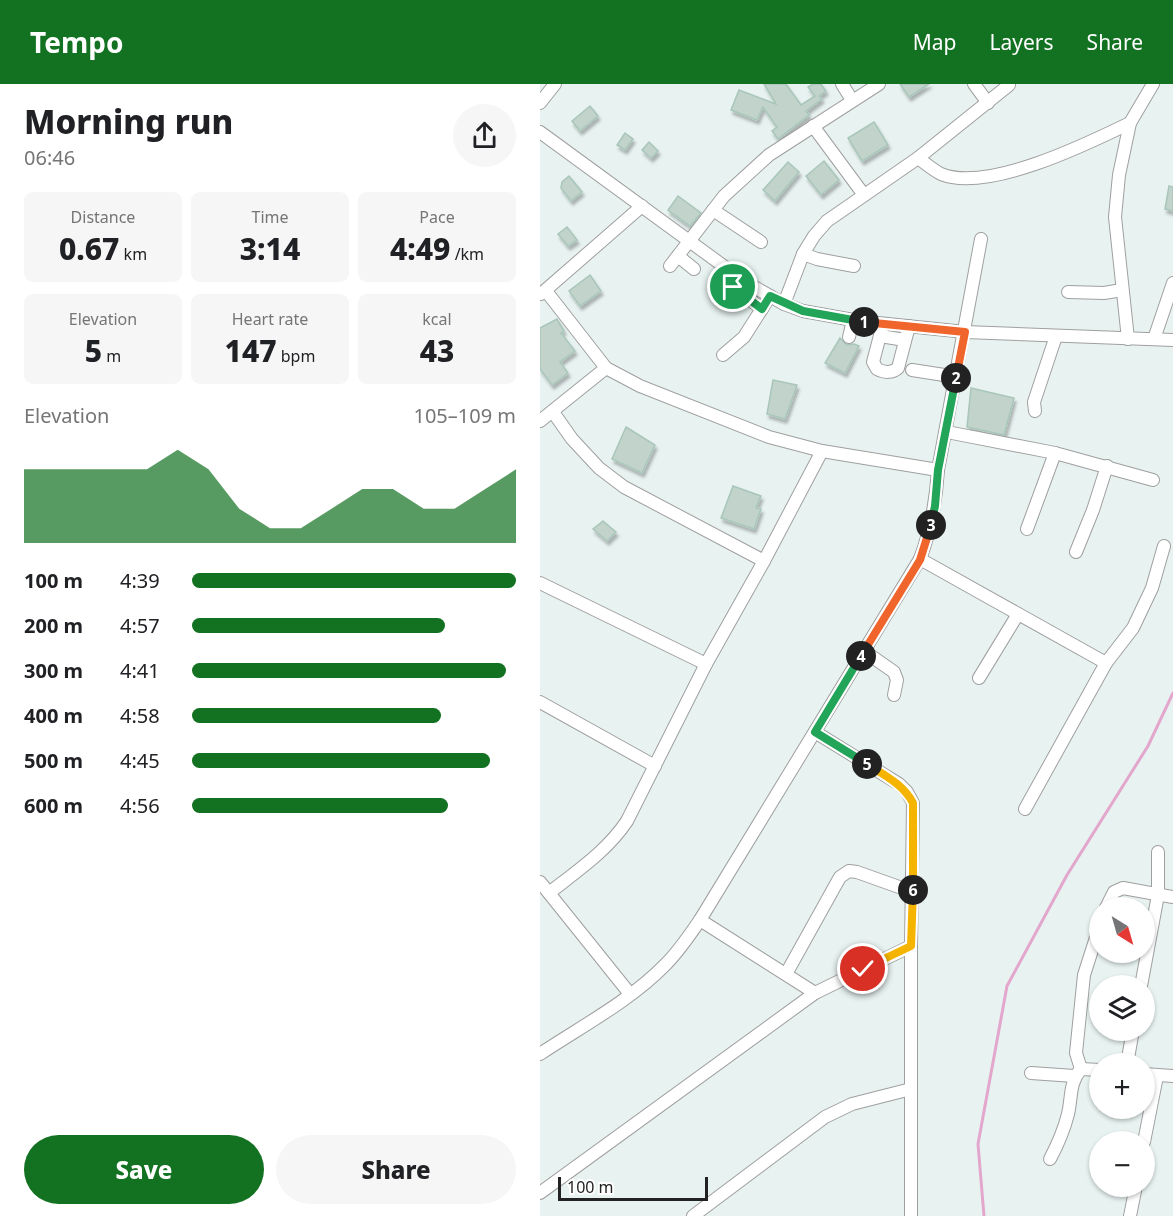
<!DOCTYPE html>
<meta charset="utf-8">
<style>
body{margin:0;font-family:"Noto Sans",sans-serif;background:#f6f6f6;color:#202124;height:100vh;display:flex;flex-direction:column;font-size:22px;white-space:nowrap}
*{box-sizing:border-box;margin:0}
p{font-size:20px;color:#757577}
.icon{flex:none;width:33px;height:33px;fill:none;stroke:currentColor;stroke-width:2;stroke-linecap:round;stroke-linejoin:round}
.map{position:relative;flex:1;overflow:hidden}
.side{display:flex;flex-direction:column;background:#fff;width:540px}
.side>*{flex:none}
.needle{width:39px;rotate:143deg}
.tools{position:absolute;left:549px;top:813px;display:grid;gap:12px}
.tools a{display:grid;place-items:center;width:66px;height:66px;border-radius:50%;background:#fff;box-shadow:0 2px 4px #0004;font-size:30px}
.scale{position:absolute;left:18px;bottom:15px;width:150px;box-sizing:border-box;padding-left:6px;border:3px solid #222;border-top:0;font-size:16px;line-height:21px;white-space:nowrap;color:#222;-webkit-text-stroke:4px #fff;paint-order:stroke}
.pin{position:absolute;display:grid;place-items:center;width:51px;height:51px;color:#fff;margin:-26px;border:3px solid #fff;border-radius:50%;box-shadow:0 2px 6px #0007}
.km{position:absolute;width:30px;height:30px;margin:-15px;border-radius:50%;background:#222;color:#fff;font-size:16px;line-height:30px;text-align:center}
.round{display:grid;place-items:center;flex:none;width:63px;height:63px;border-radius:32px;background:#f6f6f6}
.overview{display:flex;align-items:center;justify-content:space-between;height:102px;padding:0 24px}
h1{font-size:33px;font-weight:800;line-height:45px}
.stats{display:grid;grid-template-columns:repeat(3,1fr);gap:9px;height:102px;padding:6px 24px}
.stats div{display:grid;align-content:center;border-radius:9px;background:#f6f6f6;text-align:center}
.stats b{font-size:30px;font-weight:800}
.stats small{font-size:16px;font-weight:400}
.stats p{font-size:16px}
.chart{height:168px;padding:12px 24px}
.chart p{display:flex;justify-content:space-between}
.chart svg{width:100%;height:108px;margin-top:6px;fill:#127221;opacity:.7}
.primary-button{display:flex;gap:12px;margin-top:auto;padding:12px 24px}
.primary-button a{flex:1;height:69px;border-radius:36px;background:#127221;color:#fff;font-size:24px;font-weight:800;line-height:69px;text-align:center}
.primary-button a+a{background:#f6f6f6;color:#202124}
ul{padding:0 24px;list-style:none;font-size:20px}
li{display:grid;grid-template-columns:96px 72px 1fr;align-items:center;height:45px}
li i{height:15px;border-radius:8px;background:#127221}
header{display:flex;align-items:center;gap:36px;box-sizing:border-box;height:84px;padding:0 30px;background:#127221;color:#fff}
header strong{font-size:28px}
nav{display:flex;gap:33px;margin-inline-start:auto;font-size:21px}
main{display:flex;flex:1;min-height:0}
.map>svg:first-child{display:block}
</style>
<header>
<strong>Tempo</strong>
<nav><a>Map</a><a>Layers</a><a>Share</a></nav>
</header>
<main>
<section class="side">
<div class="overview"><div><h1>Morning run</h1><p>06:46</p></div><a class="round"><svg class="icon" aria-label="share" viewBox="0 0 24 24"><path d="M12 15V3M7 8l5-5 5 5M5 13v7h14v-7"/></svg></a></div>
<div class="stats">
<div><p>Distance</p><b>0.67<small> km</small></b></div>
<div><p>Time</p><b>3:14</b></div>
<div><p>Pace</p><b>4:49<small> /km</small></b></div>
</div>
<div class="stats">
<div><p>Elevation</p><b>5<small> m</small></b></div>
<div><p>Heart rate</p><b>147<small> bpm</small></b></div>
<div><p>kcal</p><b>43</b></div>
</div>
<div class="chart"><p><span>Elevation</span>105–109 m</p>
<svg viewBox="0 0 160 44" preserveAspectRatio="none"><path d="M0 44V14L10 14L20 14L30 14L40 14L50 6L60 14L70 30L80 38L90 38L100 30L110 22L120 22L130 30L140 30L150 22L160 14V44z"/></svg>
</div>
<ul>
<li><b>100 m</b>4:39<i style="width:100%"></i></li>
<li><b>200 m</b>4:57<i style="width:78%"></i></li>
<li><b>300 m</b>4:41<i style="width:97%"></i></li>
<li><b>400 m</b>4:58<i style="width:77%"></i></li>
<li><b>500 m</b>4:45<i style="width:92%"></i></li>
<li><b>600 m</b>4:56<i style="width:79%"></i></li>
</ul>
<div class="primary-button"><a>Save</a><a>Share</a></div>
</section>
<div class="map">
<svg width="633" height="1132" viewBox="0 0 633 1132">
<defs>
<filter id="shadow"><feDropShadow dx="2" dy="4" stdDeviation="1.5" flood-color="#0004"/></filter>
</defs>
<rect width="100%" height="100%" fill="#e8f3f1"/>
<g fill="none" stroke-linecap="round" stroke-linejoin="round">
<!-- stream -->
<polyline stroke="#e3a6cc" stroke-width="3" points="444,1132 438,1060 467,902 527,791 608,662 633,609"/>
</g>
<!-- building -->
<g fill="#c1d3cb" stroke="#a9c6ba" stroke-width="1.5" filter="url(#shadow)">
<polygon points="224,0 246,0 261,21 275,12 268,3 273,0 281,0 286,7 279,12 282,15 266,27 269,31 238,55 232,47 237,43 223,23 217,36 191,26 199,6 236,20"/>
<polygon points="360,0 389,0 369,13"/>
<polygon points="50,22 58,32 40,47 32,37"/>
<polygon points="334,38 348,61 322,77 308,54"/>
<polygon points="85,49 93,55 85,66 77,61"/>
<polygon points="109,58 118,67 111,74 102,66"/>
<polygon points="284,77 299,96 281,111 266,92"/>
<polygon points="248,78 259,88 235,117 223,106"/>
<polygon points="29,92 42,108 31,117 21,104 22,98"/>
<polygon points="629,102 633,103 633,127 625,125"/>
<polygon points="138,112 161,129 150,142 128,126"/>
<polygon points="27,143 37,156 28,162 18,150"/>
<polygon points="50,191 61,207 40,222 29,207"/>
<polygon points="17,235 24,247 21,249 35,267 20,278 28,289 12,301 0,285 0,244"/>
<polygon points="300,254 307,261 314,260 319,262 305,289 285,279"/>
<polygon points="233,296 257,301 245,335 227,330"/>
<polygon points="431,304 474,314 464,351 427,343"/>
<polygon points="86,343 115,361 102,389 72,375"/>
<polygon points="193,402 221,412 216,424 221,425 214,445 181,434"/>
<polygon points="63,437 76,448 67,457 53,445"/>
</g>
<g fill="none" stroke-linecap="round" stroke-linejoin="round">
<defs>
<g id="minor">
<polyline points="302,0 312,16"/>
<polyline points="434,0 448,19"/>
<polyline points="0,19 15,0"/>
<polyline points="273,42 324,111"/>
<polyline points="0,48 204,197 244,220 263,227 319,237 425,248 633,256"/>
<path d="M378 74C385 79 393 86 401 90 447 109 547 60 590 39"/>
<polyline points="173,126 221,158"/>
<polyline points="263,170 277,175 314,182"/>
<polyline points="138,172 154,185"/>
<polyline points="130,182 184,112 229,71 339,0"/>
<polyline points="193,203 222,225"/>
<polyline points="528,208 564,209 582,206"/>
<polyline points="1,210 102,122"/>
<polyline points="244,220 263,170 274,152 287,137 378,74 469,1"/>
<path d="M343 240 333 278 337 285C344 289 353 289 358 284L369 242"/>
<polyline points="340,252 365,256"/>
<polyline points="309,253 313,236"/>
<polyline points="588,255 575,133 579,91 590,39 613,0"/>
<polyline points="614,255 633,199"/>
<polyline points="183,271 204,253 230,212"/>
<polyline points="66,284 100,302 229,353 282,367 398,386"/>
<polyline points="372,286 417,293"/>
<polyline points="495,327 494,318 516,252"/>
<polyline points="13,328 32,355 59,384 84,403 224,477"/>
<polyline points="0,337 66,284 6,207"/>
<polyline points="407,348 515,369 613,396"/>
<polyline points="487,445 515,369"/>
<polyline points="536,468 553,426 567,382"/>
<polyline points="380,475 566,579"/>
<polyline points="0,499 166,580"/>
<polyline points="324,567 354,588 357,596 354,611"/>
<polyline points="439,594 478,530"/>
<polyline points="0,618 115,682"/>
<polyline points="275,648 359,700 367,708 373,719 371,862 371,1132"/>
<polyline points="485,725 566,579 593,544 612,504 624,462"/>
<polyline points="0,798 90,910"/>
<path d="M9 809C37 787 67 767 87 737L166 580 224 477 282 367"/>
<polyline points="566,824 574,808 583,804 633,813"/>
<polyline points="160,836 275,909"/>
<polyline points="246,890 300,793 309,787 317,788 373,808"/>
<polyline points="601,902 618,811 618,768"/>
<path d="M0 970C42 942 90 917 126 880 139 867 149 852 160 836L380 475C391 446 396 417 398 386L441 155"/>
<polyline points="587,980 593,946"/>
<polyline points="541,985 536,969 544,891 560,841"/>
<polyline points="541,985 560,986"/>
<polyline points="491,989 534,992"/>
<polyline points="604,990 633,992"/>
<polyline points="604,1058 617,992"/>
<path d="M510 1075C518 1060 524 1046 528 1030 532 1013 529 999 541 985"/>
<polyline points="0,1109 275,909 371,862"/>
<polyline points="153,1132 285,1033 312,1020 371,1005"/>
<polyline points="590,1132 596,1102"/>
</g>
</defs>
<!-- minor casing -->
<use href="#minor" stroke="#9f9f9f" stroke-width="14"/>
<!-- minor -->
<use href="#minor" stroke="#fff" stroke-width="12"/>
</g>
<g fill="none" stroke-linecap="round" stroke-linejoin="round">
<defs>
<polyline id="split-1" points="193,203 222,225 230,212 263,227 324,238"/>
<polyline id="split-2" points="324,238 425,248 416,294"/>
<polyline id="split-3" points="391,441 395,422 398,386 416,294"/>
<polyline id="split-4" points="321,572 380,476 391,441"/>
<polyline id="split-5" points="321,572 275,648 327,680"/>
<path id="split-6" d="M327 680C344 691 363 700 373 719V806"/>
<polyline id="split-7" points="323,885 371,862 373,806"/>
</defs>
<!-- split-1 casing -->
<use href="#split-1" stroke="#fff" stroke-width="12"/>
<!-- split-2 casing -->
<use href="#split-2" stroke="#fff" stroke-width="12"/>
<!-- split-3 casing -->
<use href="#split-3" stroke="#fff" stroke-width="12"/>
<!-- split-4 casing -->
<use href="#split-4" stroke="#fff" stroke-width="12"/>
<!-- split-5 casing -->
<use href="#split-5" stroke="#fff" stroke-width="12"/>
<!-- split-6 casing -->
<use href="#split-6" stroke="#fff" stroke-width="12"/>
<!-- split-7 casing -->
<use href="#split-7" stroke="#fff" stroke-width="12"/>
<!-- split-1 -->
<use href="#split-1" stroke="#22a559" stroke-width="8"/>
<!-- split-2 -->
<use href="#split-2" stroke="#f0652b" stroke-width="8"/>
<!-- split-3 -->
<use href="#split-3" stroke="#22a559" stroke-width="8"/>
<!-- split-4 -->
<use href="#split-4" stroke="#f0652b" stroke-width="8"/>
<!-- split-5 -->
<use href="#split-5" stroke="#22a559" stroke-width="8"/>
<!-- split-6 -->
<use href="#split-6" stroke="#f5b400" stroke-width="8"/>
<!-- split-7 -->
<use href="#split-7" stroke="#f5b400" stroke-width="8"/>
</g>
</svg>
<div class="tools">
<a><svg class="needle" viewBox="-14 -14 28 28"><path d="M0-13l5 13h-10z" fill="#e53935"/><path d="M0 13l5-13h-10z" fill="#757577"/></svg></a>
<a><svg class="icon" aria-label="layers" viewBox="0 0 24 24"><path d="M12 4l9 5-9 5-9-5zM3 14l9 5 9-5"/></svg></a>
<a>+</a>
<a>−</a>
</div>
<div class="scale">100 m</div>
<div class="pin" style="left:193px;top:203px;background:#1e9e55"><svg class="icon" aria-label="arrive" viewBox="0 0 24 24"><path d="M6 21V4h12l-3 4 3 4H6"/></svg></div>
<div class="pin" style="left:323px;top:885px;background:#d93025"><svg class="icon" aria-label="check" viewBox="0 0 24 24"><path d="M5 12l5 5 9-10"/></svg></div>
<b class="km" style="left:324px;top:238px">1</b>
<b class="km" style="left:416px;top:294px">2</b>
<b class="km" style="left:391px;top:441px">3</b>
<b class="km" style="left:321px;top:572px">4</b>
<b class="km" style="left:327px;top:680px">5</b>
<b class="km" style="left:373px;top:806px">6</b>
</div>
</main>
